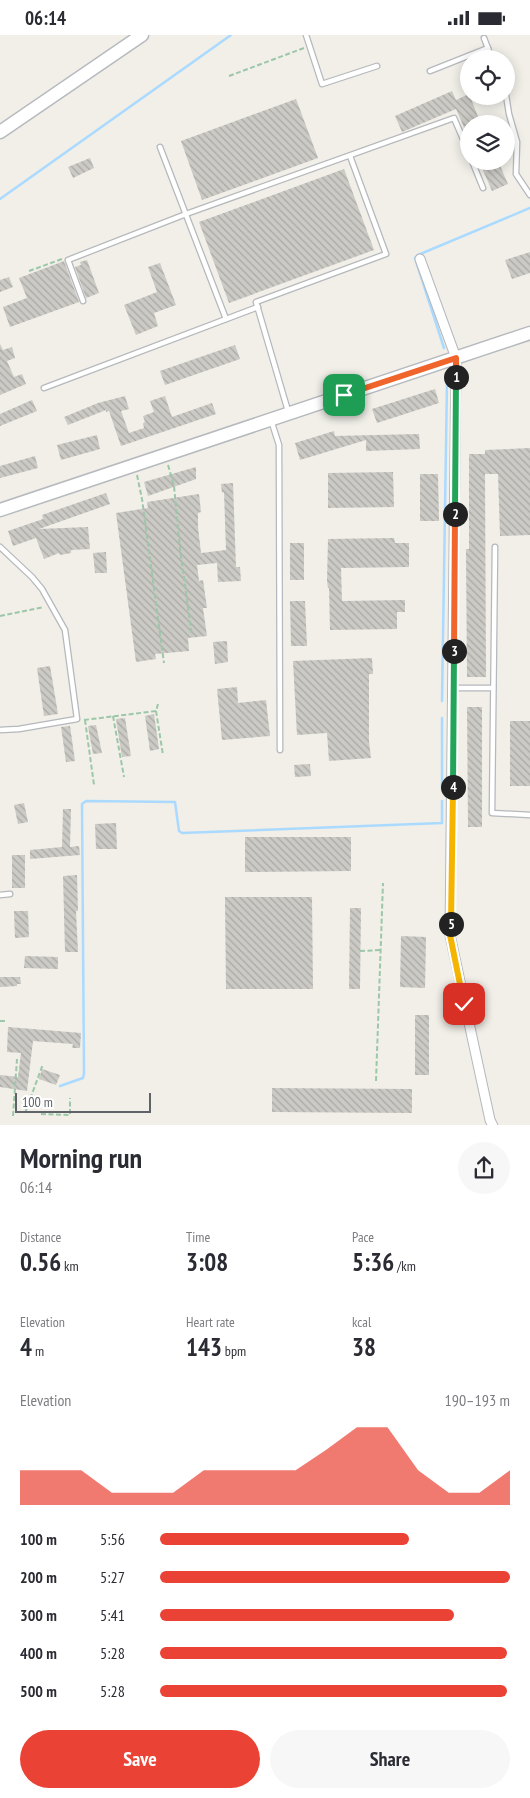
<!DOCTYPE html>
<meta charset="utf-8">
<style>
body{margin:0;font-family:"PT Sans Narrow",sans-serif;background:#f7f7f7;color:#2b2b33;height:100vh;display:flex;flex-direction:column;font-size:19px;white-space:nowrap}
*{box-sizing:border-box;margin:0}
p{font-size:16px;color:#7c7c81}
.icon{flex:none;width:28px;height:28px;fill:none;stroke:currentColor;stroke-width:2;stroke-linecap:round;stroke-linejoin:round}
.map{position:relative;height:1090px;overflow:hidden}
.details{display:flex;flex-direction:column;background:#fff;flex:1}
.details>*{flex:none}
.tools{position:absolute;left:460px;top:15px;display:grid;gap:10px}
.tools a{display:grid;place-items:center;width:55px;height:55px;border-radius:50%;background:#fff;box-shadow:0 2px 12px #0003;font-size:25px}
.scale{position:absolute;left:15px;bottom:12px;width:136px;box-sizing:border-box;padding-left:5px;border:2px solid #5f6368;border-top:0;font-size:14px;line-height:18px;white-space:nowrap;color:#5f6368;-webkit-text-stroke:4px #fff;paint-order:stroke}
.pin{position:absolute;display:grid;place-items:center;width:42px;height:42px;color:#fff;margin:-21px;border-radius:10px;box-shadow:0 2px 8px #0006}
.km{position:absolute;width:25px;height:25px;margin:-12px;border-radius:50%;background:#222;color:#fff;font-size:14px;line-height:25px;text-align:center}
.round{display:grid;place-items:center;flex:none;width:52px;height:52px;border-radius:26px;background:#f7f7f7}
.headline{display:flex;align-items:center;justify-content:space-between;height:85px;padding:0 20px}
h1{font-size:28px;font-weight:700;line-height:38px}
.stats{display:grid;grid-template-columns:repeat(3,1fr);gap:8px;height:85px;padding:5px 20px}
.stats div{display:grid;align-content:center}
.stats b{font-size:25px;font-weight:700}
.stats small{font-size:14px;font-weight:400}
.stats p{font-size:14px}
.chart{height:140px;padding:10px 20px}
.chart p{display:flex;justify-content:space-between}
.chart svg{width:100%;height:90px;margin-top:5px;fill:#ea4335;opacity:.7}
.action{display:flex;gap:10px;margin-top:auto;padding:10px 20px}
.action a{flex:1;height:58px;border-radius:30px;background:#ea4335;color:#fff;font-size:20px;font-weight:700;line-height:58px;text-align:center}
.action a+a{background:#f7f7f7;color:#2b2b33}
ul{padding:0 20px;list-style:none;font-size:16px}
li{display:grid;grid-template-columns:80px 60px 1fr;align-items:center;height:38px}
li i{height:12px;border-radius:6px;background:#ea4335}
.status{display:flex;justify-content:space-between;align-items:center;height:35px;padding:0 25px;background:#fff;direction:ltr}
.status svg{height:14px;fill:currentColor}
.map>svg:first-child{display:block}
</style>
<div class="status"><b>06:14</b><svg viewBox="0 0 49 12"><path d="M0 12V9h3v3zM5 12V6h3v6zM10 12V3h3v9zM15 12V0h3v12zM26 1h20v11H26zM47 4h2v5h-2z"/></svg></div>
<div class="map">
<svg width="530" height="1091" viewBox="0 0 530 1091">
<defs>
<pattern id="building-back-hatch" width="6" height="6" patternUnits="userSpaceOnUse" patternTransform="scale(1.25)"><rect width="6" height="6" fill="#cccac5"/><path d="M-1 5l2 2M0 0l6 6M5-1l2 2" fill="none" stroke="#a9a8a4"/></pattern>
</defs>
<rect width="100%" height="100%" fill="#f1efe8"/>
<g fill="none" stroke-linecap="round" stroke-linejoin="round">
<!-- stream -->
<g stroke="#aadaff" stroke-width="2.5">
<polyline points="0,164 231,0"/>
<polyline points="444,313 415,223 418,220 530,173"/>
<polyline points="442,666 447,347"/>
<polyline points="442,754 442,683"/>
<polyline points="60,1051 83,1043 84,1038 82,769 86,766 175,767 179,796 182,798 442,788 442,766"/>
</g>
</g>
<!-- building -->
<g fill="url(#building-back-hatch)">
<polygon points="452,56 456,65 469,59 481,89 469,89 469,104 456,74 402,97 395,81"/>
<polygon points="296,64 318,123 202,165 181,106"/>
<polygon points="90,123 94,133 73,143 68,132"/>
<polygon points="479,126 498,126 508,149 492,156"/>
<polygon points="344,134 374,215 229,268 199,187"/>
<polygon points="530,217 530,238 512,244 505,225"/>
<polygon points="87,225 99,258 86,263 75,232 81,230 80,227"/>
<polygon points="64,226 79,267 10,292 3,272 27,263 19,243"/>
<polygon points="160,228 176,270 154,278 158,291 136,300 124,270 157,257 148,232"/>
<polygon points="9,242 13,252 0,257 0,245"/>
<polygon points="0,309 3,315 12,312 15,323 7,326 14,342 22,339 26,349 0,360"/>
<polygon points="235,310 240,324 165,350 160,336"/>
<polygon points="435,354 439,368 377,388 372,374"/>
<polygon points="125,361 129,374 121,376 129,398 144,393 143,388 145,387 143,381 154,377 150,366 165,361 172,382 212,368 216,379 121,411 109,376 106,377 106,375 68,390 64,382 98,368"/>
<polygon points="32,365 37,376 0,391 0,379"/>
<polygon points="334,396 335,401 419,399 420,414 366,416 366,405 300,425 295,408"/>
<polygon points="97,400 100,414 61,425 57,410"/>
<polygon points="530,413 530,500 500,501 498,439 485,439 486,642 467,642 466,514 469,514 469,419 485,419 485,415"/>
<polygon points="35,421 38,433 0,443 0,431"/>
<polygon points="196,432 196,444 148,461 144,447"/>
<polygon points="393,437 394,472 328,473 328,438"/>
<polygon points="420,439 438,439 439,486 420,486"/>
<polygon points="233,448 236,532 240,532 241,546 218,547 217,528 197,530 199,546 203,545 207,573 203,573 207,601 188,603 189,616 155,619 156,624 136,627 116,478 148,473 147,467 199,459 201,477 198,478 198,492 201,518 226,515 224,457 222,458 221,449"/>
<polygon points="106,458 110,469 39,494 88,492 90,514 71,515 71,518 60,520 59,518 44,524 36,503 13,511 8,496 43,484 42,480"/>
<polygon points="394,503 395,508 409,508 409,532 341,533 342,566 405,565 405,577 397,577 397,594 330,595 329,553 328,553 327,546 328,504"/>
<rect x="290" y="508" width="14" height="37"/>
<polygon points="106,517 107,538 95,538 93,518"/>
<polygon points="290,566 305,566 307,611 291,611"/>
<polygon points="227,606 228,627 215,629 213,607"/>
<polygon points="372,623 373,639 369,639 369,706 371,723 329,726 327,698 297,700 293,626"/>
<polygon points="50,631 58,679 44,681 37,633"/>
<polygon points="237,652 238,668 266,665 270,701 222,705 217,654"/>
<polygon points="467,672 482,672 482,792 468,792"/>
<polygon points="154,679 159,714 150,716 145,681"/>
<polygon points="125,683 131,721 122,722 116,684"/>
<rect x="510" y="686" width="20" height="65"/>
<polygon points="96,690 102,718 93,719 88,691"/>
<polygon points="70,691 75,726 66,727 61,692"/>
<polygon points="310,729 311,741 295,742 294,730"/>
<polygon points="24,768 28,787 18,789 14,770"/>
<polygon points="63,774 71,774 70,812 79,811 80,820 30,824 30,815 62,812"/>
<polygon points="116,788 117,814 96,814 95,789"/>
<polygon points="245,802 351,802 351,836 245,837"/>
<rect x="12" y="820" width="13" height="33"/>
<polygon points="77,840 78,876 76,876 78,917 65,917 63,841"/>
<polygon points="225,862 312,862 313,954 226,954"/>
<polygon points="350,873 361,873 360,954 349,954"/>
<polygon points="14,876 28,876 29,902 15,903"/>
<polygon points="401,901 426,902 425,953 400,952"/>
<polygon points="25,921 58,922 58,934 24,933"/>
<polygon points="0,942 20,942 21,949 17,949 17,951 0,952"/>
<rect x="415" y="980" width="14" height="60"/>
<polygon points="8,992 81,998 80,1013 72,1013 73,1009 33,1006 27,1056 0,1052 0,1040 18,1042 21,1018 7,1017"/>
<polygon points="42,1034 60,1040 56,1050 39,1044"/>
<polygon points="272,1053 412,1054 412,1078 272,1077"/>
</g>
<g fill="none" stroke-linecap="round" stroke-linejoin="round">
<defs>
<g id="lane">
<polyline points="306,0 322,49 377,31"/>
<polyline points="484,3 492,24"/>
<polyline points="430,36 488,13"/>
<polyline points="506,60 509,79 517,107 516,139 530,160"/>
<polyline points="160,112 226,284"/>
<polyline points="472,126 483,153"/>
<polyline points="83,266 68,225 186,179 454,83 469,118"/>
<polyline points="44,353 258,272"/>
<polyline points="288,376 256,267 386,219 350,121"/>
<polyline points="271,385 279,410 280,715"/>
<polyline points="0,512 32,542 42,554 65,595 77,684 19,694 0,695"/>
<polyline points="495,512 492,778 530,780"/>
<polyline points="454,653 493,653"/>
<polyline points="0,860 10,859"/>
</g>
<polyline id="street" points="420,224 456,323 450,900 490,1085 493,1091"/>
<g id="secondary">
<polyline points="0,97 142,0"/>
<polyline points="0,475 530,298"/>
</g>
</defs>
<!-- lane casing -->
<use href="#lane" stroke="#b5b8bc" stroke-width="7"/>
<!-- street casing -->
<use href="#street" stroke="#b5b8bc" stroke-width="11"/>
<!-- secondary casing -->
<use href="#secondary" stroke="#b6babf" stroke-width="15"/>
<!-- path -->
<g stroke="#9cc7a9" stroke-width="2" stroke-dasharray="5 2.5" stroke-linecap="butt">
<polyline points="229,41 304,13"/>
<polyline points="29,236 62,224"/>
<polyline points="168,430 174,451 180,514 192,601"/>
<polyline points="137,440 142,464 164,628"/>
<polyline points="0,581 44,572"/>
<polyline points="156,676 163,720"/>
<polyline points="113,681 124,742"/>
<polyline points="84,685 156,676 158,669"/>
<polyline points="85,685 94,750"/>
<polyline points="360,916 381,915"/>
<polyline points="0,986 5,986"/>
<polyline points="376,1046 383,848"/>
<polyline points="25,1078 43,1029"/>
<polyline points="41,1079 70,1080 70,1063"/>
<polyline points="13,1081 17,1024"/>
</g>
<!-- lane -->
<use href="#lane" stroke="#fff" stroke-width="4.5"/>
<!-- street -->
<use href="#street" stroke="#fff" stroke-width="9"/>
<!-- secondary -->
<use href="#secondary" stroke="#fff" stroke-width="12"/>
</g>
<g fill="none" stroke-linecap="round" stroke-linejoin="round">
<defs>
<polyline id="split-1" points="344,360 456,323 456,342"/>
<polyline id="split-2" points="455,479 456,342"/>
<polyline id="split-3" points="454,616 455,479"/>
<polyline id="split-4" points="453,752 454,616"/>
<polyline id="split-5" points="451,889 453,752"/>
<polyline id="split-6" points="451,889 450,900 464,969"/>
</defs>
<!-- split-1 casing -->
<use href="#split-1" stroke="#fff" stroke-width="10"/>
<!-- split-2 casing -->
<use href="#split-2" stroke="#fff" stroke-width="10"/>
<!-- split-3 casing -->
<use href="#split-3" stroke="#fff" stroke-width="10"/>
<!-- split-4 casing -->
<use href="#split-4" stroke="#fff" stroke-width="10"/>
<!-- split-5 casing -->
<use href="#split-5" stroke="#fff" stroke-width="10"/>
<!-- split-6 casing -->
<use href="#split-6" stroke="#fff" stroke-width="10"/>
<!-- split-1 -->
<use href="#split-1" stroke="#f0652b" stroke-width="6"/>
<!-- split-2 -->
<use href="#split-2" stroke="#22a559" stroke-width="6"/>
<!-- split-3 -->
<use href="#split-3" stroke="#f0652b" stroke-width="6"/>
<!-- split-4 -->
<use href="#split-4" stroke="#22a559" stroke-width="6"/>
<!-- split-5 -->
<use href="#split-5" stroke="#f5b400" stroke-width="6"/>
<!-- split-6 -->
<use href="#split-6" stroke="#f5b400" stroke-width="6"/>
</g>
</svg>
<div class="tools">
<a><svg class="icon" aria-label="locate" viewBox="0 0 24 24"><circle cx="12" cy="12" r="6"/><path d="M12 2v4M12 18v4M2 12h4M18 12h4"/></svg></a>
<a><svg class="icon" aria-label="layers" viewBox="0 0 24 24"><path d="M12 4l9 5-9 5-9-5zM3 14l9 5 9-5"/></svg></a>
</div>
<div class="scale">100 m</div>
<div class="pin" style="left:344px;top:360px;background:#1e9e55"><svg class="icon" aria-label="arrive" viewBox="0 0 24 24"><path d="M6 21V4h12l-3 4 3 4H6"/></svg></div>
<div class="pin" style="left:464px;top:969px;background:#d93025"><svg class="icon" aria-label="check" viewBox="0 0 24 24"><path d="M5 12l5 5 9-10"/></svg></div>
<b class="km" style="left:456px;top:342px">1</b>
<b class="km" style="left:455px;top:479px">2</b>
<b class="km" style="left:454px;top:616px">3</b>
<b class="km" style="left:453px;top:752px">4</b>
<b class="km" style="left:451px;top:889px">5</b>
</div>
<section class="details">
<div class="headline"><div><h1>Morning run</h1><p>06:14</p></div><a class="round"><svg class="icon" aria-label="share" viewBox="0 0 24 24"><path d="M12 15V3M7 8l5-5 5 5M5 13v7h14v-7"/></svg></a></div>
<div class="stats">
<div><p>Distance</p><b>0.56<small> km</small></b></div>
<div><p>Time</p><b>3:08</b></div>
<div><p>Pace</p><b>5:36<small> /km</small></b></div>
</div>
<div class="stats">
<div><p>Elevation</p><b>4<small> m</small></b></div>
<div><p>Heart rate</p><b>143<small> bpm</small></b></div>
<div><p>kcal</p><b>38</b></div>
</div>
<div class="chart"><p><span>Elevation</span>190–193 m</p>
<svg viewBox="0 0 160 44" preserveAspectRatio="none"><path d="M0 44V27L10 27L20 27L30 38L40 38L50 38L60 27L70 27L80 27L90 27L100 17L110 6L120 6L130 27L140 38L150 38L160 27V44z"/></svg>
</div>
<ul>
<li><b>100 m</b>5:56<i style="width:71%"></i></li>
<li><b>200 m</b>5:27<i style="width:100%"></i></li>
<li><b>300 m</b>5:41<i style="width:84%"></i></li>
<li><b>400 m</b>5:28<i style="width:99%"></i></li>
<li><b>500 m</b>5:28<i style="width:99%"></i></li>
</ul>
<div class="action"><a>Save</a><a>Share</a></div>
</section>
